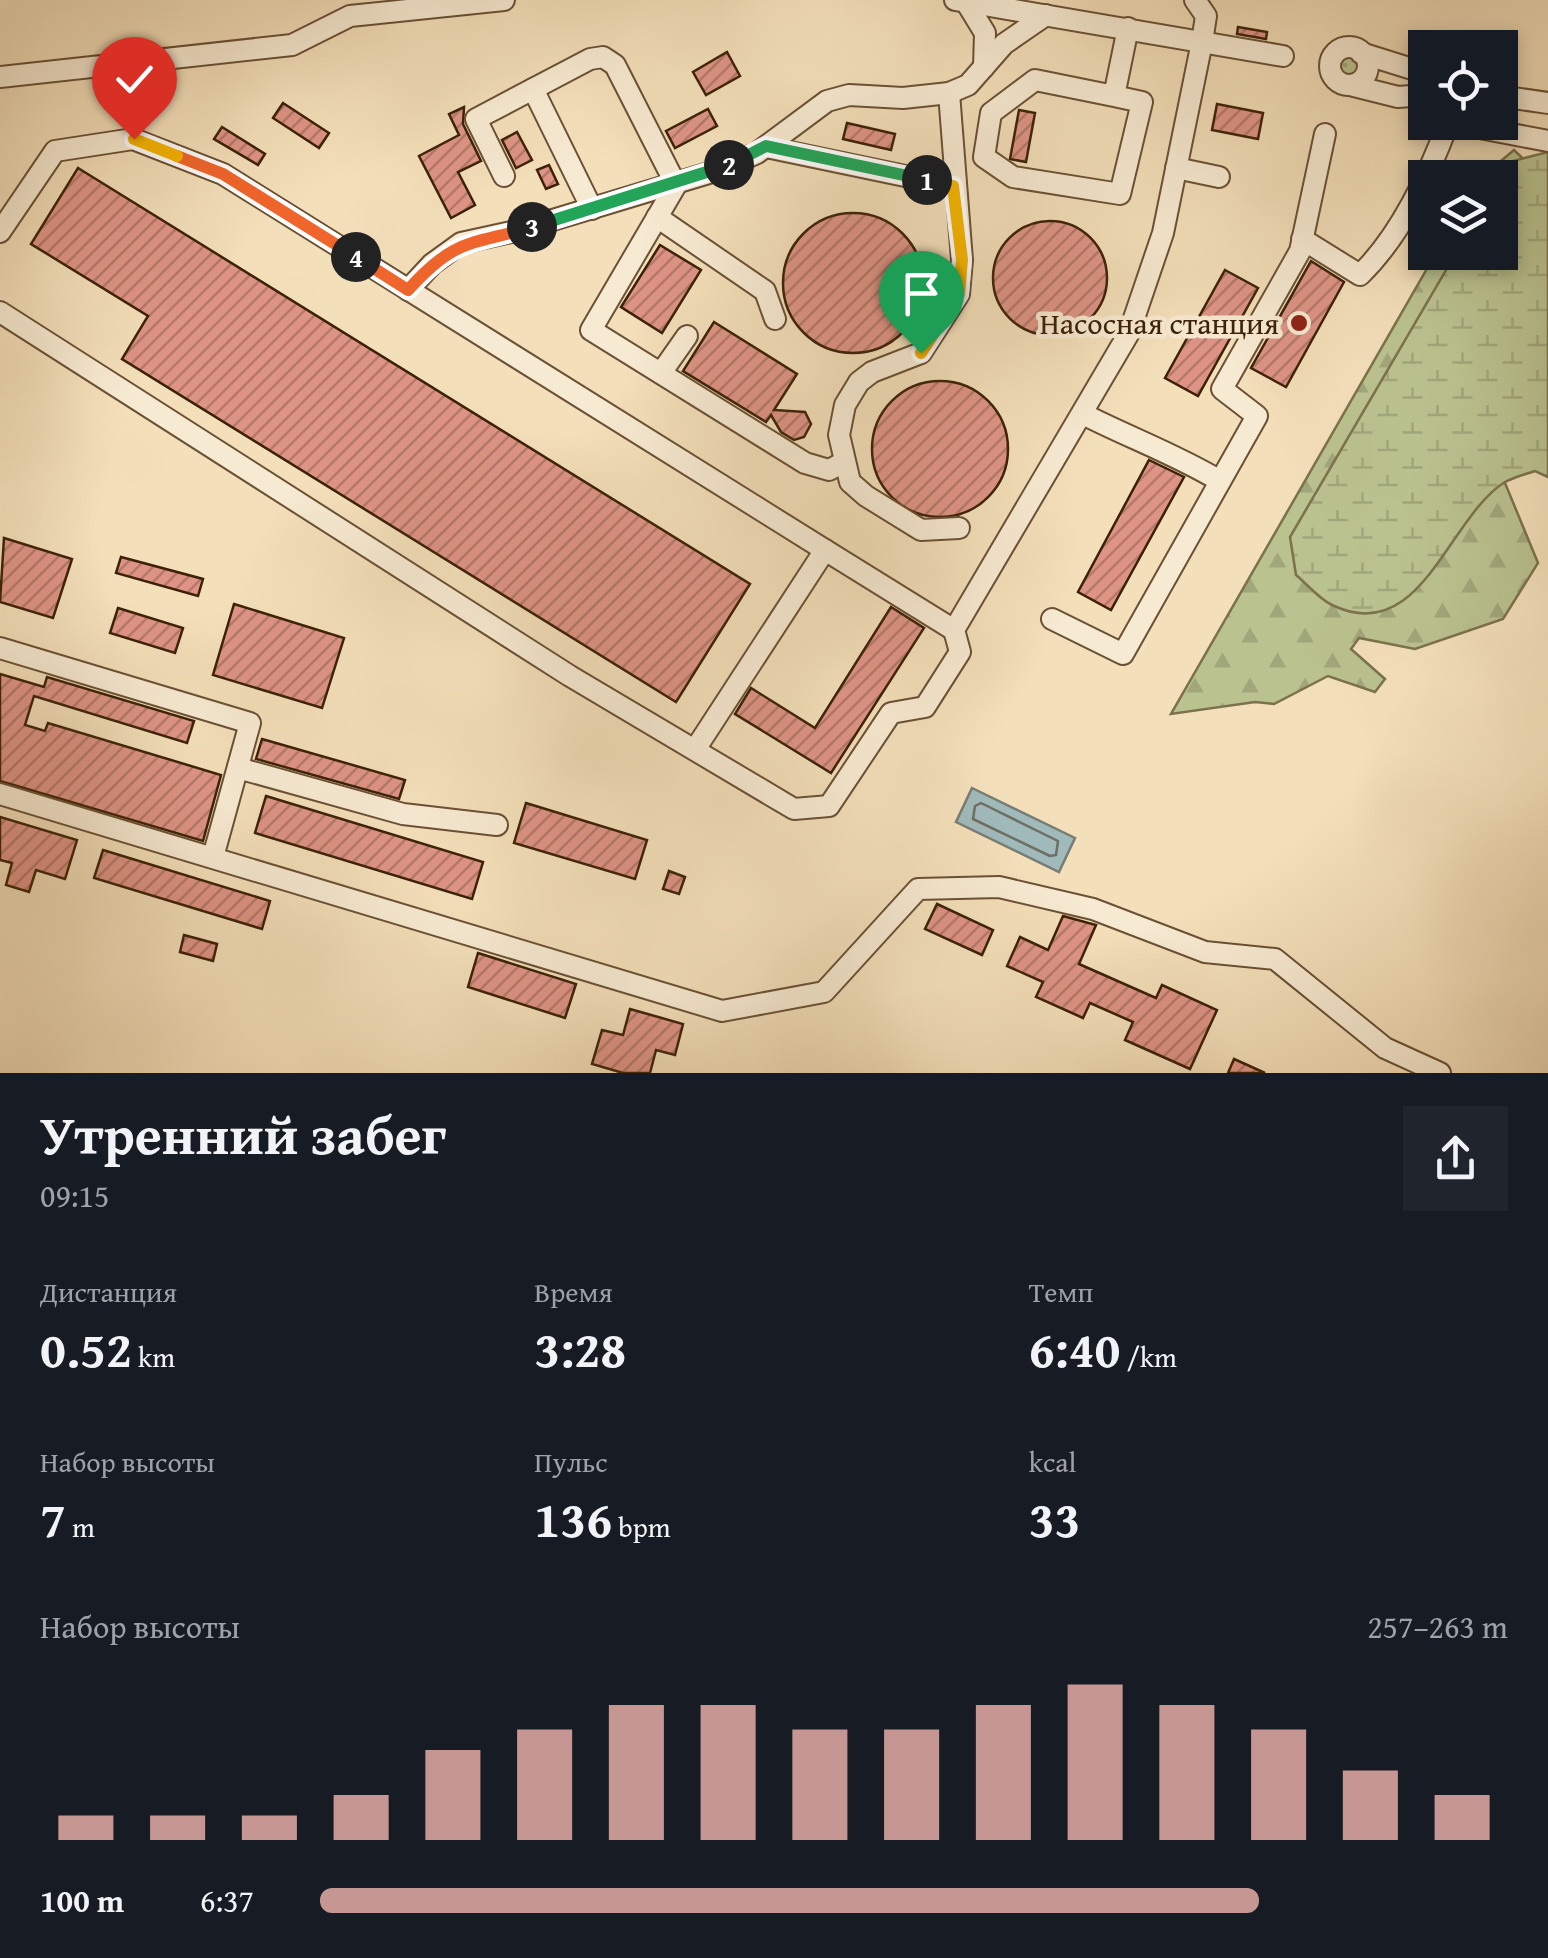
<!DOCTYPE html>
<html lang="ru">
<meta charset="utf-8">
<style>
body{margin:0;font-family:"Gentium Book Plus",serif;background:#20242c;color:#f1f3f6;height:100vh;display:flex;flex-direction:column;font-size:38px;white-space:nowrap}
*{box-sizing:border-box;margin:0}
p{font-size:32px;color:#9ea1a6}
.icon{flex:none;width:55px;height:55px;fill:none;stroke:currentColor;stroke-width:2;stroke-linecap:round;stroke-linejoin:round}
.map{position:relative;height:1073px;overflow:hidden}
.panel{display:flex;flex-direction:column;background:#171b24;flex:1}
.panel>*{flex:none}
.controls{position:absolute;left:1408px;top:30px;display:grid;gap:20px}
.controls a{display:grid;place-items:center;width:110px;height:110px;border-radius:0px;background:#171b24;box-shadow:0 5px 15px #0003;font-size:50px}
.pin{position:absolute;display:grid;place-items:center;width:85px;height:85px;color:#fff;margin:-102px -42px;border-radius:50% 50% 50% 0;rotate:-45deg;box-shadow:0 0 10px #0007}
.pin .icon{rotate:45deg}
.km{position:absolute;width:50px;height:50px;margin:-25px;border-radius:50%;background:#222;color:#fff;font-size:28px;line-height:50px;text-align:center}
.round{display:grid;place-items:center;flex:none;width:105px;height:105px;border-radius:0px;background:#20242c}
.head{display:flex;align-items:center;justify-content:space-between;height:170px;padding:0 40px}
h1{font-size:55px;font-weight:600;line-height:75px}
.stats{display:grid;grid-template-columns:repeat(3,1fr);gap:15px;height:170px;padding:10px 40px}
.stats div{display:grid;align-content:center}
.stats b{font-size:50px;font-weight:600}
.stats small{font-size:28px;font-weight:400}
.stats p{font-size:28px}
.chart{height:280px;padding:20px 40px}
.chart p{display:flex;justify-content:space-between}
.chart svg{width:100%;height:180px;margin-top:10px;stroke:#c59692;stroke-width:6}
ul{padding:0 40px;list-style:none;font-size:32px}
li{display:grid;grid-template-columns:160px 120px 1fr;align-items:center;height:75px}
li i{height:25px;border-radius:12px;background:#c59692}
.map>svg:first-child{display:block}
</style>
<div class="map">
<svg width="1548" height="1073" viewBox="0 0 1548 1073">
<defs>
<pattern id="grass-dots" width="8" height="8" patternUnits="userSpaceOnUse" patternTransform="scale(2.5)"><rect width="8" height="8" fill="#bac290"/><path d="M2 2h.1M6 6h.1" fill="none" stroke="#a1a67b" stroke-width="1.8" stroke-linecap="round"/></pattern>
<pattern id="forest-firs" width="22" height="20" patternUnits="userSpaceOnUse" patternTransform="scale(2.5)"><rect width="22" height="20" fill="#bac290"/><path d="M5 1l3.5 6h-7zM16 11l3.5 6h-7z" fill="#a1a67b"/></pattern>
<pattern id="wetland-marsh" width="20" height="14" patternUnits="userSpaceOnUse" patternTransform="scale(2.5)"><rect width="20" height="14" fill="#bac290"/><path d="M1 5h8M5 5V1M11 12h8M15 12V8" fill="none" stroke="#a1a67b"/></pattern>
<pattern id="building-hatch" width="6" height="6" patternUnits="userSpaceOnUse" patternTransform="scale(2.5)"><rect width="6" height="6" fill="#de9485"/><path d="M-1 1l2-2M0 6l6-6M5 7l2-2" fill="none" stroke="#b5786b"/></pattern>
</defs>
<rect width="100%" height="100%" fill="#f3dfba"/>
<filter id="stains"><feTurbulence type="fractalNoise" baseFrequency=".002" numOctaves="4"/><feColorMatrix values="0 0 0 0 .2 0 0 0 0 .09 0 0 0 0 .02 0 0 0 .5 -.17"/></filter>
<radialGradient id="worn" r=".72"><stop offset=".6" stop-color="#630" stop-opacity="0"/><stop offset="1" stop-color="#630" stop-opacity=".3"/></radialGradient>
<!-- grass -->
<circle fill="url(#grass-dots)" stroke="#7b724c" stroke-width="2.5" cx="1348" cy="67" r="14"/>
<!-- forest -->
<polygon fill="url(#forest-firs)" stroke="#7b724c" stroke-width="2.5" points="1514,150 1535,170 1498,466 1538,563 1503,619 1415,649 1359,638 1351,649 1385,679 1375,692 1328,676 1274,704 1255,702 1171,714 1436,253 1500,252 1500,178 1482,177"/>
<!-- wetland -->
<path fill="url(#wetland-marsh)" stroke="#7b724c" stroke-width="2.5" d="M1548 152V477L1535 471C1526 474 1514 477 1505 482 1448 517 1421 648 1332 605 1319 599 1307 584 1296 575L1290 537 1456 253 1500 252V177L1509 162Z"/>
<!-- water -->
<polygon fill="#a0babb" stroke="#787d73" stroke-width="2.5" points="972,788 1075,838 1059,872 956,822"/>
<g fill="none" stroke-linecap="round" stroke-linejoin="round">
<!-- shore -->
<polygon stroke="#6e6e62" stroke-width="2.5" points="981,803 1058,841 1056,855 1050,856 973,819 975,806"/>
</g>
<!-- building -->
<g fill="url(#building-hatch)" stroke="#3c2108" stroke-width="2.5">
<polygon points="1238,27 1267,32 1266,39 1237,34"/>
<polygon points="727,52 740,76 706,95 693,72"/>
<polygon points="283,103 329,133 319,148 273,118"/>
<polygon points="1217,104 1263,113 1258,139 1212,130"/>
<polygon points="464,107 463,124 481,161 458,172 475,205 451,218 419,156 459,135 449,114"/>
<polygon points="708,109 717,126 675,148 666,131"/>
<polygon points="1019,110 1035,113 1026,162 1010,159"/>
<polygon points="847,123 895,134 891,150 843,139"/>
<polygon points="222,127 265,154 258,165 214,139"/>
<polygon points="517,132 532,160 516,168 502,140"/>
<polygon points="549,165 558,184 546,189 537,170"/>
<polygon points="78,168 750,584 676,702 122,359 148,316 31,244"/>
<circle cx="853" cy="283" r="70"/>
<circle cx="1050" cy="278" r="57"/>
<polygon points="660,245 701,270 662,333 621,307"/>
<polygon points="1311,261 1344,282 1286,387 1251,368"/>
<polygon points="1225,270 1258,288 1198,396 1165,378"/>
<polygon points="714,322 797,374 774,410 805,412 811,424 804,437 794,440 781,432 771,415 766,422 683,371"/>
<circle cx="940" cy="449" r="68"/>
<polygon points="1149,460 1184,477 1111,610 1078,592"/>
<polygon points="4,538 72,559 53,618 0,602"/>
<polygon points="121,557 203,579 198,596 116,573"/>
<polygon points="234,604 344,638 322,708 213,675"/>
<polygon points="891,607 924,628 831,773 735,714 751,688 815,728"/>
<polygon points="118,608 183,628 175,653 110,633"/>
<polygon points="0,674 44,687 47,677 194,721 187,743 34,696 25,725 45,731 48,723 221,775 203,841 0,781"/>
<polygon points="262,739 405,780 399,799 256,759"/>
<polygon points="266,796 483,862 472,899 255,833"/>
<polygon points="526,803 647,840 635,879 514,843"/>
<polygon points="0,817 77,840 65,879 36,870 29,892 6,885 12,863 0,860"/>
<polygon points="103,850 270,901 262,929 94,878"/>
<polygon points="669,871 685,877 679,894 663,889"/>
<polygon points="937,904 993,930 982,955 925,929"/>
<polygon points="1063,916 1096,925 1079,964 1156,998 1162,985 1217,1010 1190,1069 1125,1040 1133,1022 1090,1003 1083,1018 1036,997 1043,982 1007,966 1020,937 1048,950"/>
<polygon points="184,935 217,944 213,961 180,952"/>
<polygon points="478,953 576,984 565,1018 468,987"/>
<polygon points="630,1009 683,1024 675,1055 656,1050 650,1073 623,1073 592,1064 602,1030 623,1035"/>
<polygon points="1234,1059 1265,1073 1228,1073"/>
</g>
<g fill="none" stroke-linecap="round" stroke-linejoin="round">
<defs>
<g id="minor">
<polyline points="955,0 1283,56"/>
<polyline points="966,2 985,33 984,67"/>
<circle cx="1349" cy="66" r="19"/>
<polyline points="1361,53 1425,73"/>
<polyline points="0,77 292,45 350,16 504,0"/>
<polyline points="1350,85 1398,97 1425,95"/>
<polyline points="533,89 592,209"/>
<polyline points="949,93 962,260 959,294 921,353 872,372 859,382 845,405 839,435 850,482 866,496 921,530 959,528"/>
<polyline points="1114,96 1142,102 1120,194 1013,177 984,157 991,113 1035,80 1114,96 1128,28"/>
<polyline points="1500,96 1548,103"/>
<polyline points="1448,122 1548,141"/>
<polyline points="766,147 953,186"/>
<polyline points="1176,168 1219,177"/>
<polyline points="504,176 476,119 590,59 603,57 615,65 676,185 591,330 805,463 829,470 844,462"/>
<polyline points="657,217 765,291 775,319"/>
<polyline points="0,232 55,151 133,139 223,174 825,550"/>
<path d="M1302 239 1360 275C1401 235 1428 177 1448 123"/>
<polyline points="408,290 432,264 461,243 516,231 719,170 757,153 827,101 849,95 903,98 949,93 968,85 1004,44 1046,15"/>
<polyline points="0,312 570,676 794,809 829,806 891,713 925,707 960,652 954,630 1129,333 1163,233 1202,42 1206,16 1195,0"/>
<polyline points="661,373 687,336"/>
<path d="M1083 414C1130 438 1175 454 1220 481"/>
<polyline points="1052,619 1123,654 1257,416 1222,389 1300,251 1325,134"/>
<polyline points="0,648 250,723 213,857"/>
<polyline points="696,748 825,550 954,630"/>
<polyline points="238,768 403,814 497,825"/>
<polyline points="0,794 722,1011 824,992 918,889 999,887 1093,909 1205,952 1275,959 1385,1048 1440,1073"/>
</g>
</defs>
<!-- minor casing -->
<use href="#minor" stroke="#6a5034" stroke-width="24"/>
<!-- minor -->
<use href="#minor" stroke="#f7ead2" stroke-width="20"/>
</g>
<g fill="none" stroke-linecap="round" stroke-linejoin="round">
<defs>
<polyline id="split-1" points="921,353 959,294 962,260 953,186 927,180"/>
<polyline id="split-2" points="729,165 766,146 927,180"/>
<polyline id="split-3" points="532,227 729,165"/>
<path id="split-4" d="M356 257 408 290C456 237 469 246 532 227"/>
<polyline id="split-5" points="177,156 223,174 356,257"/>
<polyline id="split-6" points="134,139 177,156"/>
</defs>
<!-- split-1 casing -->
<use href="#split-1" stroke="#fff" stroke-width="20"/>
<!-- split-2 casing -->
<use href="#split-2" stroke="#fff" stroke-width="20"/>
<!-- split-3 casing -->
<use href="#split-3" stroke="#fff" stroke-width="20"/>
<!-- split-4 casing -->
<use href="#split-4" stroke="#fff" stroke-width="20"/>
<!-- split-5 casing -->
<use href="#split-5" stroke="#fff" stroke-width="20"/>
<!-- split-6 casing -->
<use href="#split-6" stroke="#fff" stroke-width="20"/>
<!-- split-1 -->
<use href="#split-1" stroke="#f5b400" stroke-width="12"/>
<!-- split-2 -->
<use href="#split-2" stroke="#22a559" stroke-width="12"/>
<!-- split-3 -->
<use href="#split-3" stroke="#22a559" stroke-width="12"/>
<!-- split-4 -->
<use href="#split-4" stroke="#f0652b" stroke-width="12"/>
<!-- split-5 -->
<use href="#split-5" stroke="#f0652b" stroke-width="12"/>
<!-- split-6 -->
<use href="#split-6" stroke="#f5b400" stroke-width="12"/>
</g>
<!-- markers -->
<circle fill="#8f2418" stroke="#f7ead2" stroke-width="4" cx="1299" cy="323" r="10"/>
<g text-anchor="middle" dominant-baseline="central" stroke-width="9" stroke-linejoin="round" paint-order="stroke">
<!-- poi labels -->
<g font-size="30" fill="#3c2108" stroke="#f7ead2" text-anchor="end">
<text x="1279" y="323">Насосная станция</text>
</g>
</g>
<rect width="100%" height="100%" filter="url(#stains)"/>
<rect width="100%" height="100%" fill="url(#worn)"/>
</svg>
<div class="controls">
<a><svg class="icon" aria-label="locate" viewBox="0 0 24 24"><circle cx="12" cy="12" r="6"/><path d="M12 2v4M12 18v4M2 12h4M18 12h4"/></svg></a>
<a><svg class="icon" aria-label="layers" viewBox="0 0 24 24"><path d="M12 4l9 5-9 5-9-5zM3 14l9 5 9-5"/></svg></a>
</div>
<div class="pin" style="left:921px;top:353px;background:#1e9e55"><svg class="icon" aria-label="arrive" viewBox="0 0 24 24"><path d="M6 21V4h12l-3 4 3 4H6"/></svg></div>
<div class="pin" style="left:134px;top:139px;background:#d93025"><svg class="icon" aria-label="check" viewBox="0 0 24 24"><path d="M5 12l5 5 9-10"/></svg></div>
<b class="km" style="left:927px;top:180px">1</b>
<b class="km" style="left:729px;top:165px">2</b>
<b class="km" style="left:532px;top:227px">3</b>
<b class="km" style="left:356px;top:257px">4</b>
</div>
<section class="panel">
<div class="head"><div><h1>Утренний забег</h1><p>09:15</p></div><a class="round"><svg class="icon" aria-label="share" viewBox="0 0 24 24"><path d="M12 15V3M7 8l5-5 5 5M5 13v7h14v-7"/></svg></a></div>
<div class="stats">
<div><p>Дистанция</p><b>0.52<small> km</small></b></div>
<div><p>Время</p><b>3:28</b></div>
<div><p>Темп</p><b>6:40<small> /km</small></b></div>
</div>
<div class="stats">
<div><p>Набор высоты</p><b>7<small> m</small></b></div>
<div><p>Пульс</p><b>136<small> bpm</small></b></div>
<div><p>kcal</p><b>33</b></div>
</div>
<div class="chart"><p><span>Набор высоты</span>257–263 m</p>
<svg viewBox="0 0 160 44" preserveAspectRatio="none"><path d="M5 44V38M15 44V38M25 44V38M35 44V33M45 44V22M55 44V17M65 44V11M75 44V11M85 44V17M95 44V17M105 44V11M115 44V6M125 44V11M135 44V17M145 44V27M155 44V33"/></svg>
</div>
<ul>
<li><b>100 m</b>6:37<i style="width:79%"></i></li>
</ul>
</section>
